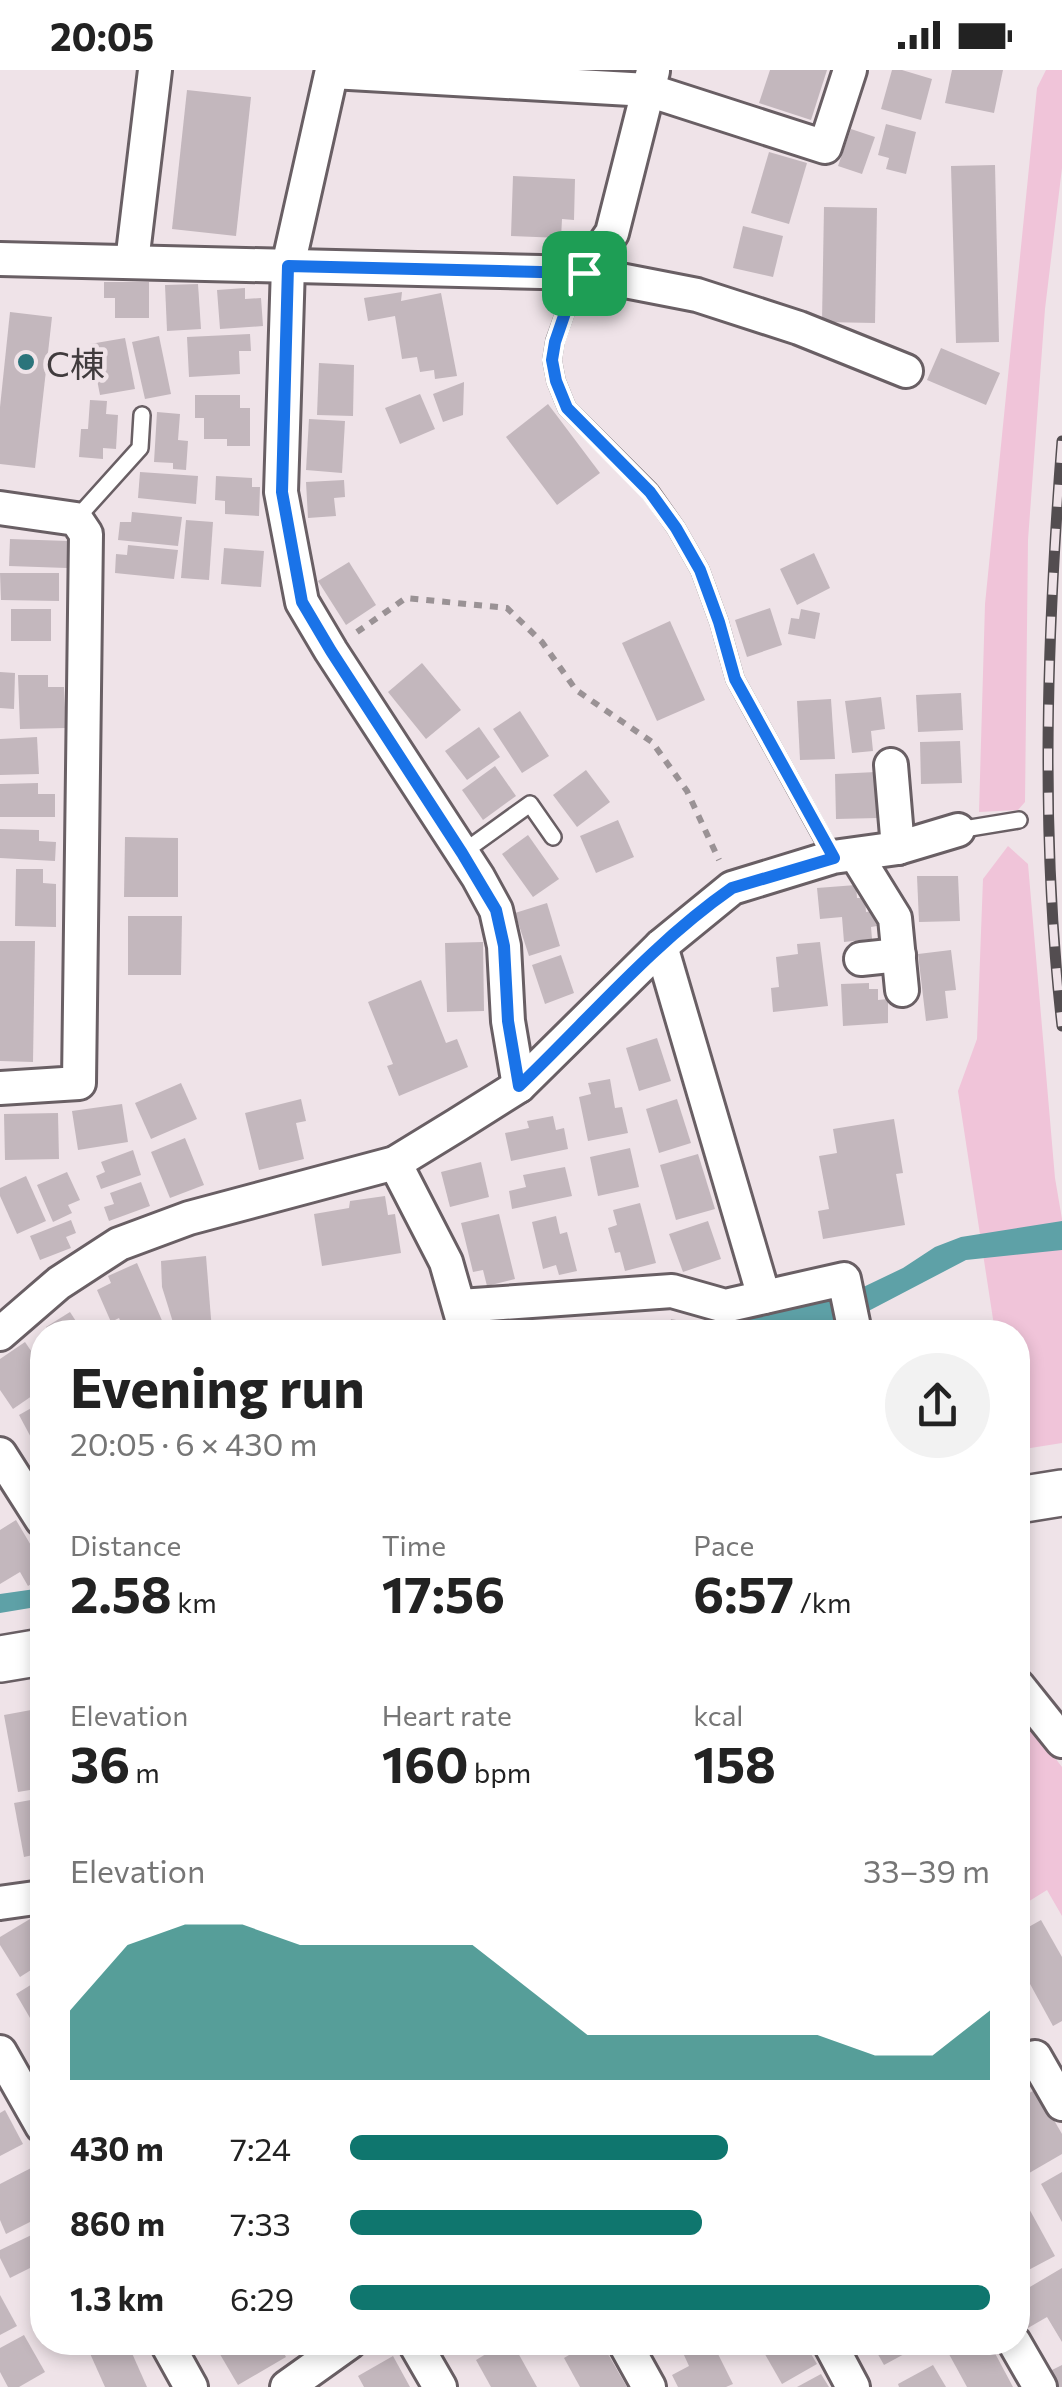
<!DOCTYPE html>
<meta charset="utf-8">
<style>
body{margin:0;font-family:Commissioner,"Noto Sans JP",sans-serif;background:#f2f2f2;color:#222;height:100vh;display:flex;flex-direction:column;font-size:38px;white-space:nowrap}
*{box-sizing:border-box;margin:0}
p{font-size:32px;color:#767676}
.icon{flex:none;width:55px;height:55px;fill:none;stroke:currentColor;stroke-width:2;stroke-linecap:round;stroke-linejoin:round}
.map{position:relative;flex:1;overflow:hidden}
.panel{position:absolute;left:30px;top:1250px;width:1000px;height:1035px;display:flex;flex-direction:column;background:#fff;border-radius:40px;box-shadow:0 5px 15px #0003}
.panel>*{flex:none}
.pin{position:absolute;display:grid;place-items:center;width:85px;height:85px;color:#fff;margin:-42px;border-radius:20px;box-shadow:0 5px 15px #0006}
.round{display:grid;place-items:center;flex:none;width:105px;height:105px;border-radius:52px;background:#f2f2f2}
.headline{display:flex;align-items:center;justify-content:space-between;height:170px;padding:0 40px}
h1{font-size:55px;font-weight:700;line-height:75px}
.metrics{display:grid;grid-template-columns:repeat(3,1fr);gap:15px;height:170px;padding:10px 40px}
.metrics div{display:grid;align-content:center}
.metrics b{font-size:50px;font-weight:700}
.metrics small{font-size:28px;font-weight:400}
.metrics p{font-size:28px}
.chart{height:280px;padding:20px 40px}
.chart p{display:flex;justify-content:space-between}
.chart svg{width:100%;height:180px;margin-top:10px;fill:#0f766e;opacity:.7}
ul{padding:0 40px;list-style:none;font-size:32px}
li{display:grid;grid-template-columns:160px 120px 1fr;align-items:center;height:75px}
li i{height:25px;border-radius:12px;background:#0f766e}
.status{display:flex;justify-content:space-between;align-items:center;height:70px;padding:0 50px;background:#fff;direction:ltr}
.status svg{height:28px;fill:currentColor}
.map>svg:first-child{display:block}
</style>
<div class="status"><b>20:05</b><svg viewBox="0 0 49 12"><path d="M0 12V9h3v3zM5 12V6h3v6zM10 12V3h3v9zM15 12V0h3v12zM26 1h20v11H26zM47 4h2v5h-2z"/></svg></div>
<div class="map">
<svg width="1062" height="2317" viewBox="0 0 1062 2317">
<rect width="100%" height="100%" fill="#efe3e8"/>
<!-- green -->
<g fill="#f0c4d9">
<polygon points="1046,0 1062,0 1062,98 1045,239 1028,470 1025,732 1018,740 979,742 985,534 1037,18"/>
<polygon points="1008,776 1028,794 1055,1108 1062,1149 1062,1373 1018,1380 1018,1262 995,1262 958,1021 977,969 983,809"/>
<polygon points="1018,1640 1062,1697 1062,1846 1047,1820 1018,1838"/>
</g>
<!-- water -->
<g fill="#5ea1a7">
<polygon points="1062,1151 1062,1180 966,1190 857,1247 822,1257 788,1262 723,1262 724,1258 774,1239 818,1233 855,1221 903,1198 935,1177 961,1167"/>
<polygon points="42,1518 42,1536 0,1543 0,1524"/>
</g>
<!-- building -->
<g fill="#c3b7bd">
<polygon points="770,0 827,0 811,50 759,33"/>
<polygon points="892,0 902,0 932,9 921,50 881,39"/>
<polygon points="952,0 1003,0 994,43 945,33"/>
<polygon points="187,20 251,27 236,166 172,159"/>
<polygon points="886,54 916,62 906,104 886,99 889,88 878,85"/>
<polygon points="851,59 875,67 862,104 838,96"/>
<polygon points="769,82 807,93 789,154 751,143"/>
<polygon points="995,95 999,272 956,273 951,96"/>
<polygon points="513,106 575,109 574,150 562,149 561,168 511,166"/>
<polygon points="824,137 877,138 875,253 822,252"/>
<polygon points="743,156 783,166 773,207 733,198"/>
<polygon points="104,212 149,212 149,248 115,248 115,228 104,228"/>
<polygon points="198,214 201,259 167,261 165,215"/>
<polygon points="245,218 245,229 261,228 263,256 220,259 217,220"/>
<polygon points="402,222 401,231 441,223 457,306 435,309 434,300 420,302 417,287 402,289 395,246 368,251 364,228"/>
<polygon points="10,242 52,247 35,398 0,394 0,337"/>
<polygon points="250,264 251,281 239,281 240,304 189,307 187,267"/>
<polygon points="159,266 171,324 145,329 132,272"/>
<polygon points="125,268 135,319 100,325 90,274"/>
<polygon points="941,278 1000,303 986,335 927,310"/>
<polygon points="319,293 354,295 353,346 317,345"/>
<polygon points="464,312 463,345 443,352 433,324"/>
<polygon points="420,324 435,359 400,374 385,338"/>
<polygon points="195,325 240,325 240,338 250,338 250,376 227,376 227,369 204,369 204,348 195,348"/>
<polygon points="90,330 107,331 106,344 118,345 116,379 103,378 103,389 79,387 81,359 88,359"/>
<polygon points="548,334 600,403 557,435 506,367"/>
<polygon points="157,342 180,344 178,370 188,371 186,400 173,399 173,393 154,392"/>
<polygon points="309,349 345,351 342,403 306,400"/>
<polygon points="140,402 198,406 196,434 138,428"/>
<polygon points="216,406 252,408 252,417 260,417 259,446 225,444 225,431 215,430"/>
<polygon points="344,410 345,427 334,428 336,446 308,448 306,412"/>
<polygon points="132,442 182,447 178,476 118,470 120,452 131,452"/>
<polygon points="186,450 213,452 209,510 181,508"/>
<polygon points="10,469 68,471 67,498 9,496"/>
<polygon points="128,475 178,480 174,509 115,503 116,484 127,485"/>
<polygon points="224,478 264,481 261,517 221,514"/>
<polygon points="814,483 830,518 797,535 780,499"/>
<polygon points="349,492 376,535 346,555 318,511"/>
<polygon points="0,503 59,503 59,531 1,530"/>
<polygon points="770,538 782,575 747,587 735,550"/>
<rect x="11" y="539" width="40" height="32"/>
<polygon points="801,539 820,543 815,569 788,564 791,548 799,549"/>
<polygon points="670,551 705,630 657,651 622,573"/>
<polygon points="422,593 461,640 426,669 388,622"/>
<polygon points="0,602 15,603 14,639 0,638"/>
<polygon points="18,605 48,605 48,617 64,617 66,658 20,659"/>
<polygon points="961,623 963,660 918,662 916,625"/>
<polygon points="881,627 885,659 871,661 873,681 852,683 845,631"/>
<polygon points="831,629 835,689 800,690 797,631"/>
<polygon points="520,641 549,686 522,703 493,659"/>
<polygon points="479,657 500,687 467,710 445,681"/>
<polygon points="37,667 39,704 0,705 0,669"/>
<polygon points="960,671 962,713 921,714 920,672"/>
<polygon points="495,696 516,726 483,750 462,720"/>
<polygon points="586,700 610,732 577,757 553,725"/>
<polygon points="876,702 878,748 836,749 835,704"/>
<polygon points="38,713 38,724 55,724 55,747 0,747 0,714"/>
<polygon points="618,750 634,787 596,803 580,766"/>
<polygon points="0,759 39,760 39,771 56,772 55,791 0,788"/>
<polygon points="528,765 559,809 533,827 502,784"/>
<polygon points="125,767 178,768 178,827 124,827"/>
<polygon points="16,799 43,799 43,813 56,814 56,857 15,856"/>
<polygon points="917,806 958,806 960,851 919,852"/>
<polygon points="856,815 857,828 865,828 866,842 876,841 877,856 871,857 872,869 844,872 842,847 820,849 817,818"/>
<polygon points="547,833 560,876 529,886 515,843"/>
<polygon points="128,846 182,846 181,905 128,905"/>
<polygon points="0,871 35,871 33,992 0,991"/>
<polygon points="483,872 484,941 447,942 445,873"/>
<polygon points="820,872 828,936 773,942 771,918 779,917 776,887 798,884 797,874"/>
<polygon points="951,880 956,920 945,921 948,948 926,951 918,884"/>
<polygon points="561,885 574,923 545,934 532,895"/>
<polygon points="421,910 446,973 457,969 468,997 399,1026 387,996 393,994 368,932"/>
<polygon points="869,913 869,919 878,919 878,930 888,929 888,953 843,956 841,914"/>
<polygon points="657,968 671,1011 639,1021 626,978"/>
<polygon points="610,1009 615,1038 622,1037 628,1063 588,1071 579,1027 591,1024 588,1013"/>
<polygon points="181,1013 197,1049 151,1069 135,1033"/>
<polygon points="301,1029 306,1051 296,1053 304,1089 259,1100 245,1043"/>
<polygon points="677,1029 691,1073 659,1083 646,1039"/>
<polygon points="122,1034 128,1072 78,1080 72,1041"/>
<polygon points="58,1043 59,1089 5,1090 4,1044"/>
<polygon points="553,1046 556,1060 564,1058 568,1079 511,1091 505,1063 529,1058 527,1051"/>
<polygon points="894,1049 903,1103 896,1104 905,1155 823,1169 818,1141 829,1139 819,1086 837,1083 833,1059"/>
<polygon points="185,1068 204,1115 170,1128 151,1082"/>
<polygon points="630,1078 639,1117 598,1126 590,1087"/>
<polygon points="133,1080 141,1105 101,1119 96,1106 105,1102 101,1092"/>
<polygon points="698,1084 715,1139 676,1150 660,1095"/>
<polygon points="481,1092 489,1127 450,1137 441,1102"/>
<polygon points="565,1097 572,1126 512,1139 509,1121 526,1117 523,1105"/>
<polygon points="67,1102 80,1130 68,1135 72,1143 53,1152 37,1115"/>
<polygon points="26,1106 46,1151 17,1164 0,1126 0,1118"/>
<polygon points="141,1112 150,1136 109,1151 104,1137 114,1134 110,1123"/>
<polygon points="385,1126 388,1145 395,1144 401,1183 322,1196 314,1144 349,1138 350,1131"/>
<polygon points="640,1133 656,1193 625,1201 620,1182 615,1183 608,1158 617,1155 613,1140"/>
<polygon points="499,1144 515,1209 487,1216 483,1200 473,1202 461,1153"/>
<polygon points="556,1146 560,1164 567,1162 577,1201 559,1205 556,1195 543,1199 532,1152"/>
<polygon points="71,1150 76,1163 66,1167 71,1178 40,1190 30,1166"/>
<polygon points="708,1151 721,1189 683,1202 669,1164"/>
<polygon points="206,1186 212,1261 176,1262 162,1217 161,1191"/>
<polygon points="137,1193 167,1262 125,1262 119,1248 111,1252 97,1220 111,1213 108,1206"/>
<polygon points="70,1242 83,1262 49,1262 46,1257"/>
<polygon points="527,1249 529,1260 569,1251 571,1262 499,1262 497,1256"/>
<polygon points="671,1249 718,1258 718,1262 668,1262"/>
<polygon points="644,1252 646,1262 603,1262 603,1261"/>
<polygon points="325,1254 326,1262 298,1262 298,1259"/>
<polygon points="25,1272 42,1297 42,1319 13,1339 0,1320 0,1289"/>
<polygon points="42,1332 42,1388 19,1345"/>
<polygon points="16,1450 42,1494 42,1507 28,1516 20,1502 0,1514 0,1460"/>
<polygon points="42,1638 42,1718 18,1722 4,1645"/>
<polygon points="42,1728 42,1783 24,1787 14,1733"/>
<polygon points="30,1849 42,1868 42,1893 20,1907 0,1875 0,1867"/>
<polygon points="1041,1850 1062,1887 1062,1951 1053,1956 1018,1892 1018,1863"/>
<polygon points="42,1908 42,1964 40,1965 16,1924"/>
<polygon points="1018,1941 1027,1959 1018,1964"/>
<polygon points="42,1974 42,2001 31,1981"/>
<polygon points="1036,2019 1062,2064 1062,2084 1024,2106 1018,2096 1018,2030"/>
<polygon points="5,2040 23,2074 0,2086 0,2043"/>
<polygon points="35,2096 42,2111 42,2146 6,2164 0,2150 0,2114"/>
<polygon points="1062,2102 1062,2152 1041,2114"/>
<polygon points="1021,2124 1055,2186 1019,2205 1018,2202 1018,2125"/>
<polygon points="42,2160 42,2219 32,2197 10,2208 0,2188 0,2180"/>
<polygon points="1062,2198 1062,2272 1047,2247 1028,2258 1018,2240 1018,2224"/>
<polygon points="0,2225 17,2256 0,2265"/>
<polygon points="24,2265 45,2302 19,2317 8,2317 0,2302 0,2278"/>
<polygon points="102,2272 127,2272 147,2317 105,2317 88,2279"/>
<polygon points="217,2272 278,2272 286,2287 238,2315 214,2274"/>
<polygon points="506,2272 512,2272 537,2317 491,2317 476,2290"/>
<polygon points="591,2272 601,2272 627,2317 580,2317 564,2288"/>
<polygon points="678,2272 712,2272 733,2314 726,2317 678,2317 672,2305 689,2296"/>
<polygon points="758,2272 804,2272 817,2294 782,2314"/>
<polygon points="871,2272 918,2272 919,2276 884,2295"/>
<polygon points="950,2272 989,2272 1013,2317 967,2317 944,2275"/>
<polygon points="393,2286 410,2317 364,2317 358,2306"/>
<polygon points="933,2295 946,2317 899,2317 898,2314"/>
<polygon points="1062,2295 1062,2317 1059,2317 1050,2301"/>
<polygon points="821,2304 829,2317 797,2317"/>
</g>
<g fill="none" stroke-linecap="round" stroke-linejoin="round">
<defs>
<g id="lane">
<polyline points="584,203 566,240 555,271 552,290 556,311 567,338 650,421 676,458 700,500 719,552 735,609 833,787"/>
<polyline points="76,449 140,378 142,345"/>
<polyline points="958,760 1019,750"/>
<polyline points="462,783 530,734 553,767"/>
</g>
<g id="street">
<polyline points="332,0 288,196 281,422 302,532 331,581 478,807 496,840 504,876 508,951 519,1016"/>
<polyline points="332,2 648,20 825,77 850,0"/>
<polyline points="0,189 584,203 697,225 799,258 906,301"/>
<polyline points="132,192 155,0"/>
<polyline points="584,203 612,163 653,1"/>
<polyline points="0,438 76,449 86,464 79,1013 0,1018"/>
<polyline points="891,695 898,778"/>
<polyline points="856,785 895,848 902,920"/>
<polyline points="661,876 764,1227"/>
<polyline points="861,889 899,885"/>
<polyline points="395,1093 446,1192 466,1262"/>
<polyline points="460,1236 672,1221 725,1236 844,1209 855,1262"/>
<polyline points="0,1264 59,1213 119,1174 189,1148 395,1093 457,1055 519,1016 661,876 732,818 833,787 898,778 958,760"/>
<polyline points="0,1384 42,1450"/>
<polyline points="1018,1616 1062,1671"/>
<polyline points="0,1833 42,1827"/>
<polyline points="0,1982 42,2056"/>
<polyline points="1018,1998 1035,1987 1062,2034"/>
<polyline points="166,2272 191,2317"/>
<polyline points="414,2272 440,2317"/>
<polyline points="624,2272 649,2317"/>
<polyline points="829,2272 853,2317"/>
<polyline points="1014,2272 1040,2317"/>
<polyline points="287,2317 350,2272"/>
</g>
<g id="secondary">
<polyline points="1018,1430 1062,1423"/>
<polyline points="0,1589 42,1582"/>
</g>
</defs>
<!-- lane casing -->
<use href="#lane" stroke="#695f64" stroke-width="20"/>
<!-- street casing -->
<use href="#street" stroke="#695f64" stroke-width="38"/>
<!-- secondary casing -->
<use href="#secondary" stroke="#695f64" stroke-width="50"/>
<!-- path -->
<polyline stroke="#9a9295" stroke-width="6" stroke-dasharray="8 8" stroke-linecap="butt" points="357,562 406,528 507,538 542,572 576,620 652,672 687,721 719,790"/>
<!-- lane -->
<use href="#lane" stroke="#fff" stroke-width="15"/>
<!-- street -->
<use href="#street" stroke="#fff" stroke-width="32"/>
<!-- secondary -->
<use href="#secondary" stroke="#fff" stroke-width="45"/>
<defs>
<path id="rail" d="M1062 371C1047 565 1040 762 1062 956"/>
</defs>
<!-- rail casing -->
<use href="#rail" stroke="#534d50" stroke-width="11"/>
<!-- rail -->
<use href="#rail" stroke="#efe3e8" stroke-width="8" stroke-dasharray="22" stroke-linecap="butt"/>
</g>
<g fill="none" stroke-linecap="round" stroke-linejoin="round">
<defs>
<path id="route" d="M288 196 584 203 566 240 555 272 552 290 556 311 567 338 650 422 676 458 700 500 719 552 735 609 834 788 732 818C653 873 589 949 519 1016L508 951 504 876 496 840 462 783 331 581 302 532 282 422Z"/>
</defs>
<!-- route casing -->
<use href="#route" stroke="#fff" stroke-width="20"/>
<!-- route -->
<use href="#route" stroke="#1a73e8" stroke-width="12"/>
</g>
<!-- markers -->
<circle fill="#2b747b" stroke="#efe3e8" stroke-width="4" cx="26" cy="292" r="10"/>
<g text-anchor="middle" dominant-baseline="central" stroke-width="9" stroke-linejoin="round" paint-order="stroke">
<!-- poi labels -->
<g font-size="35" fill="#403b3d" stroke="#efe3e8" text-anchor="start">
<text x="46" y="292">C棟</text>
</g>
</g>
</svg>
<div class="pin" style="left:584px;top:203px;background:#1e9e55"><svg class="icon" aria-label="arrive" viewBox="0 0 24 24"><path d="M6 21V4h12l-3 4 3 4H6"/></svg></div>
<section class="panel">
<div class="headline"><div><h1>Evening run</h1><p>20:05 · 6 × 430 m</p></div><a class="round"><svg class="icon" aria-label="share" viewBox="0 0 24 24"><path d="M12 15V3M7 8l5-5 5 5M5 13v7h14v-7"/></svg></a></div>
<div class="metrics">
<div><p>Distance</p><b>2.58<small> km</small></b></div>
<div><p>Time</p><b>17:56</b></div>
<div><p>Pace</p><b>6:57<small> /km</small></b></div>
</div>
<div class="metrics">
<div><p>Elevation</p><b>36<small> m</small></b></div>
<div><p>Heart rate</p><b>160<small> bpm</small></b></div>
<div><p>kcal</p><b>158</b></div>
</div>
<div class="chart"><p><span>Elevation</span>33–39 m</p>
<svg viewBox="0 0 160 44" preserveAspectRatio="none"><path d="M0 44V27L10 11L20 6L30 6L40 11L50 11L60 11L70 11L80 22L90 33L100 33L110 33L120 33L130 33L140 38L150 38L160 27V44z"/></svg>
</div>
<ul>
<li><b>430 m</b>7:24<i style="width:59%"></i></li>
<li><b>860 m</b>7:33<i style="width:55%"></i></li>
<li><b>1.3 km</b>6:29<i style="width:100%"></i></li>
</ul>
</section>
</div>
